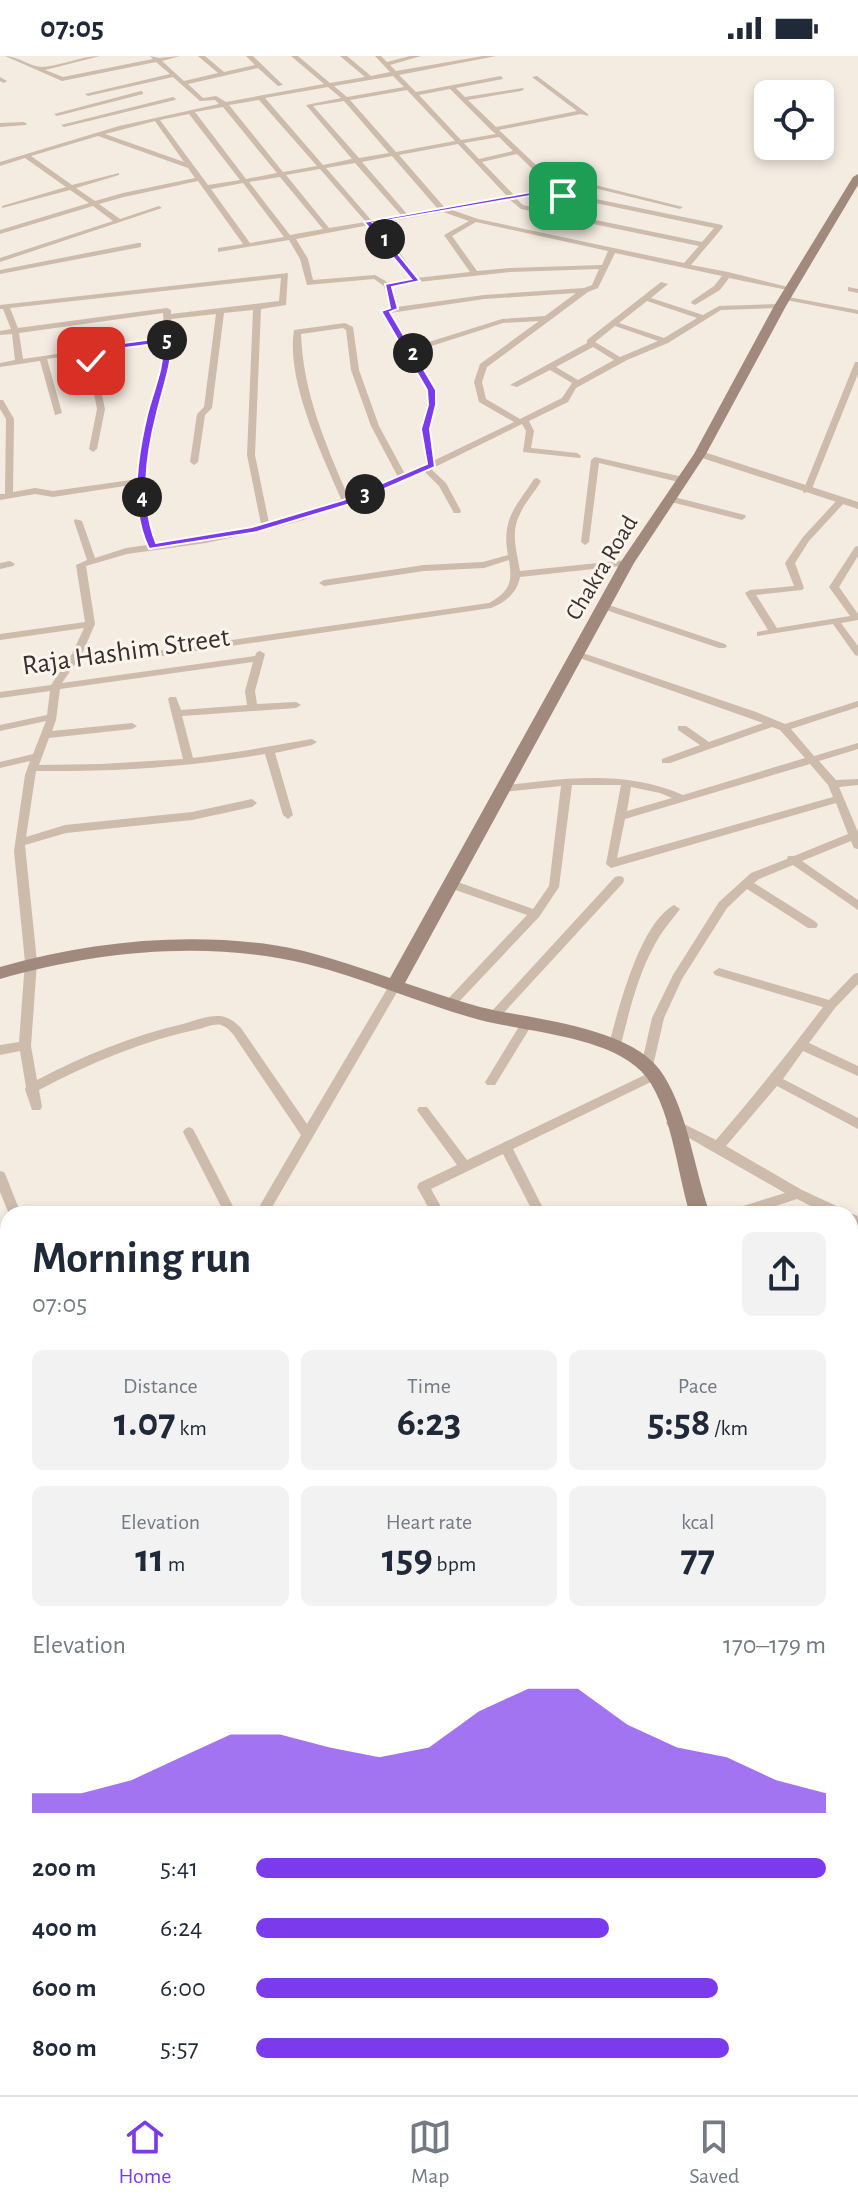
<!DOCTYPE html>
<meta charset="utf-8">
<style>
body{margin:0;font-family:"Alegreya Sans",sans-serif;background:#f2f2f3;color:#1f2937;height:100vh;display:flex;flex-direction:column;font-size:30px;white-space:nowrap}
*{box-sizing:border-box;margin:0}
p{font-size:26px;color:#747a83}
.icon{flex:none;width:44px;height:44px;fill:none;stroke:currentColor;stroke-width:2;stroke-linecap:round;stroke-linejoin:round}
.map{position:relative;flex:1;overflow:hidden}
.side{position:absolute;left:0px;top:1150px;width:858px;height:890px;display:flex;flex-direction:column;background:#fff;border-radius:24px 24px 0 0;box-shadow:0 4px 12px #0003}
.side>*{flex:none}
.controls{position:absolute;left:754px;top:24px;display:grid;gap:16px}
.controls a{display:grid;place-items:center;width:80px;height:80px;border-radius:12px;background:#fff;box-shadow:0 4px 12px #0003;font-size:40px}
.pin{position:absolute;display:grid;place-items:center;width:68px;height:68px;color:#fff;margin:-34px;border-radius:16px;box-shadow:0 4px 12px #0006}
.km{position:absolute;width:40px;height:40px;margin:-20px;border-radius:50%;background:#222;color:#fff;font-size:22px;line-height:40px;text-align:center}
.round{display:grid;place-items:center;flex:none;width:84px;height:84px;border-radius:12px;background:#f2f2f3}
.head{display:flex;align-items:center;justify-content:space-between;height:136px;padding:0 32px}
h1{font-size:44px;font-weight:600;line-height:60px}
.figures{display:grid;grid-template-columns:repeat(3,1fr);gap:12px;height:136px;padding:8px 32px}
.figures div{display:grid;align-content:center;border-radius:12px;background:#f2f2f3;text-align:center}
.figures b{font-size:40px;font-weight:600}
.figures small{font-size:22px;font-weight:400}
.figures p{font-size:22px}
.chart{height:224px;padding:16px 32px}
.chart p{display:flex;justify-content:space-between}
.chart svg{width:100%;height:144px;margin-top:8px;fill:#7c3aed;opacity:.7}
ul{padding:0 32px;list-style:none;font-size:26px}
li{display:grid;grid-template-columns:128px 96px 1fr;align-items:center;height:60px}
li i{height:20px;border-radius:10px;background:#7c3aed}
.status{display:flex;justify-content:space-between;align-items:center;height:56px;padding:0 40px;background:#fff;direction:ltr}
.status svg{height:22px;fill:currentColor}
.dock{display:flex;justify-content:space-around;align-items:center;height:112px;border-top:2px solid #e0e1e3;background:#fff;font-size:22px;color:#747a83}
.dock a{display:grid;justify-items:center;gap:4px}
.dock .on{color:#7c3aed}
.map>svg:first-child{display:block}
</style>
<div class="status"><b>07:05</b><svg viewBox="0 0 49 12"><path d="M0 12V9h3v3zM5 12V6h3v6zM10 12V3h3v9zM15 12V0h3v12zM26 1h20v11H26zM47 4h2v5h-2z"/></svg></div>
<div class="map">
<svg width="858" height="2039" viewBox="0 0 858 2039">
<rect width="100%" height="100%" fill="#f4ebe1"/>
<g fill="none" stroke-linecap="round" stroke-linejoin="round">
<!-- minor -->
<g fill="#cdbbac" fill-rule="evenodd">
<path d="M5 0C18 0 30 11 42 11 62 10 80 0 100 0L45 14 63 21 153 3 150 0 159 2 180 0 162 5 184 25 218 17 198 0H205L224 16 255 9 246 0H253L283 29 278 30 258 12 188 28 203 42 216 40 226 46 324 28 291 0H298L330 27 365 21 340 0H347L371 20 390 16 375 0H381L387 6 410 0H421L390 9 396 15 483 0H496L399 19 416 36 501 20 503 23 456 32 465 41 523 32 524 33 521 35 468 44 496 71 577 55 532 21 537 20 588 58V60L581 58 499 74 557 129 592 115 595 117 594 118 579 125 683 151 680 153 574 127 557 135 722 169 723 171 691 209 728 216 796 233 792 235 729 222 720 234 695 249 691 247 692 245 714 230 722 220 615 197 598 232 588 236 487 311 482 326 486 343 520 363 562 342 572 327 550 314 517 331 510 329 587 287V284L661 226 668 228 651 242 703 259 719 250 780 248 784 250 780 252 721 254 668 287 627 304 576 332 568 346 529 365 534 375 531 392 577 397 581 400 580 402 523 396 526 375 522 368 431 413 446 427 461 455 460 457H454L439 430 425 416 350 446 349 448H344L303 464 266 474 206 487 127 498 86 510 95 568 82 598 62 627 255 600 257 596 260 595 265 598 255 635 257 648 296 646 301 649 296 652 182 660 193 702 243 695 312 683 317 686 312 689 275 697 293 759 288 763 283 759 265 698C189 711 113 716 36 715L26 781 65 769 192 756 252 743 257 747 252 751 192 764 66 777 25 789 37 906 31 990 37 1024C84 999 132 980 183 968 194 965 208 959 220 960 229 961 235 966 241 972L307 1068 390 928H398L400 931 268 1158H255L301 1079 233 978C230 975 227 971 223 970 217 966 206 971 199 973 142 985 90 1007 39 1034L42 1051 40 1054H32L25 1033 26 1031 20 995 0 999V989L19 986 25 906 14 795 25 719 30 705 0 712V706L33 698 46 665 0 675V669L47 659 50 635 0 642V636L51 629 72 598 84 572 0 584V578L85 566 76 509 87 504 74 465 75 463 82 465 95 502 126 492 147 489 140 466 138 428 53 441 35 438 0 444V438H5L6 363 0 353V344H3L14 363 13 436 35 432 53 435 138 423C141 377 162 333 165 287L93 296 105 353 97 393 93 396 89 393 97 353 86 297 47 303 62 357 55 359 40 305 0 311V307L15 304 12 278 0 279V275L11 273 3 253H0V249L288 217 286 249 261 253 255 399 269 467 297 460 341 443C321 396 286 325 294 274L345 267 353 271 359 314 379 370 405 418 428 408 421 373 428 349 427 334 381 255 390 252 384 230 374 223 307 229 300 203 289 184 218 196V192L243 188 198 125 124 141 99 148 120 163 159 150 162 152 0 206V202L113 165 93 150 0 178V174L89 147 70 134 2 152V150L66 131 25 102 0 110V106L119 70 219 48 215 44 200 45 173 21 88 40 85 38 170 18 156 6 62 25ZM393 20 404 31 347 41 334 30ZM328 31 341 42 306 49 352 103 323 109 265 42ZM450 33 491 74 496 78 461 84 419 39ZM407 34 455 85 396 96 350 44ZM259 44 317 110 283 116 229 49ZM344 45 389 97 359 102 313 50ZM223 51 277 117 246 123 195 56ZM189 58 240 124 208 129 160 64ZM155 65 184 106 105 78ZM98 80 188 112 195 122 123 137 95 145 76 132 119 119V117L72 129 31 100ZM499 81 513 95 479 103 464 87ZM458 88 507 140 445 152 399 99ZM517 98 551 131 514 139 482 106ZM392 100 438 153 407 158 362 106ZM355 107 401 159 372 165 326 112ZM320 113 366 166 329 172 286 119ZM280 121 323 173 290 179 249 126ZM243 127 284 181 250 187 211 133ZM548 137 714 172 702 186 523 149 517 143ZM510 144 521 153 699 190 684 207 478 163 452 154ZM443 156 469 165 444 179 470 216 417 222 393 187 376 168ZM476 166 608 195 602 209 510 212 477 215 452 180ZM369 169 387 191 410 223 389 227 375 219 313 224 308 203 296 183ZM599 213 592 229 584 232 484 239 397 251 391 232 400 228 510 216ZM281 222 279 245 171 258V254L167 252 18 272 10 252ZM576 237 545 260 502 263 410 292 390 257 484 243ZM647 245 697 262 664 282 619 267ZM253 254 247 399 261 468 206 481 156 488C149 466 145 445 147 421 150 367 175 318 171 263L216 258 204 351 197 358 190 406 194 409 198 406 205 359 212 352 224 257ZM163 257 165 282 23 303 19 277ZM539 265 480 308 474 326 479 346 514 366 435 404 429 373 436 349 435 334 413 296 503 267ZM615 270 658 285 620 301 595 286ZM343 272 346 274 351 314 371 370 398 421 348 440C325 387 303 336 301 278ZM593 291 614 304 578 324 556 311ZM253 606 245 635 247 649 181 654 176 641H170L168 643 183 703 102 708 39 709 49 682 132 673 137 670 132 667 52 675 56 664 60 633Z"/>
<polygon points="0,21 7,25 4,27 0,25"/>
<polygon points="141,35 143,36 143,38 57,60 54,58"/>
<polygon points="173,41 176,43 175,44 64,71 61,69"/>
<polygon points="24,66 27,68 26,69 0,71 0,67"/>
<polygon points="138,187 141,187 141,191 0,218 0,214"/>
<polygon points="848,231 858,233 858,237 848,235"/>
<polygon points="783,240 858,254 858,258 786,244 782,242"/>
<polygon points="855,306 858,306 858,318 811,435 804,437 803,435"/>
<polygon points="595,401 683,421 687,424 683,427 599,407 589,486 585,489 581,486 591,404"/>
<path d="M537 422 541 425C535 436 525 446 520 458 510 476 517 496 520 515L627 504 632 507 630 509 520 521C517 537 506 546 491 552L149 602 144 599 149 596 489 547C509 535 513 528 509 504L484 512 424 515 324 530 319 527 324 524 424 509 483 506 508 499C501 463 516 451 534 423Z"/>
<polygon points="670,440 745,459 746,461 742,464 667,445 667,441"/>
<polygon points="841,442 845,445 844,447 809,485 795,507 804,532 802,534 756,539 777,572 850,560 829,531 855,491 858,490 858,500 839,531 858,558 858,564 841,567 858,590 858,600 855,599 833,568 757,580 757,576 768,574 745,537 750,534 794,530 785,507 803,481 838,443"/>
<polygon points="10,505 15,508 13,510 0,513 0,507"/>
<polygon points="603,547 725,588 727,590 725,592 719,592 600,552 598,550"/>
<path d="M577 595 756 656 785 668 858 645V651L791 673 814 700 858 687V693L819 705 836 724 858 723V729L839 731 858 776V793L854 792 851 785 802 805 858 844V854L793 809 759 823 754 827 816 866 818 869 816 872H808L747 833 727 852 682 923 664 962 653 1010 651 1013H643L641 1010 652 962 673 919 719 846 751 817 787 803 788 800H794L848 778 836 747 611 812 606 808 621 729H572L559 831 539 861 454 951H446L444 948 446 945 527 859 447 831 446 828 447 825H455L533 853 549 830 561 730 503 736 498 733 499 731C513 728 528 727 543 725 591 720 638 719 683 739L805 702 780 674 772 671 670 707H662V703L700 689 678 674V670H686L709 686 763 667 574 600 572 598ZM810 708 828 729 833 741 617 802 625 763ZM631 731 660 737 672 742 627 755Z"/>
<polygon points="619,820 623,821 624,824 623,827 498,963 490,963 488,960 490,957 615,821"/>
<path d="M674 849 680 853C671 865 661 876 654 890 637 921 629 957 620 992L618 995H610L608 992C618 955 639 868 674 849Z"/>
<path d="M719 912 829 944 854 918 858 917V928L835 952 809 987 858 1010V1020L803 995 783 1023 858 1062V1073L777 1030 726 1090 802 1134 845 1154 846 1158 850 1157 858 1160V1170L850 1167V1158H827L797 1143 751 1158H729L730 1154 785 1137 668 1070 666 1067 668 1064 672 1062 716 1084C754 1040 789 996 823 951L715 919 713 916Z"/>
<polygon points="527,963 533,967 531,970 495,1029 487,1029 485,1026 487,1023 523,964"/>
<polygon points="653,1015 657,1017 659,1020 657,1023 513,1093 546,1158 534,1158 503,1098 431,1133 445,1158 432,1158 417,1131 419,1127 457,1109 419,1057 417,1054 419,1051 427,1051 467,1104"/>
<polygon points="189,1071 193,1073 237,1158 225,1158 183,1076 185,1073"/>
<polygon points="0,1115 4,1116 6,1120 21,1158 9,1158 0,1136"/>
<polygon points="104,1150 109,1151 112,1158 99,1158 98,1155 99,1151"/>
<polygon points="850,1372 858,1374 858,1386 850,1384"/>
<polygon points="0,1377 8,1379 8,1391 0,1389"/>
<polygon points="850,1470 858,1472 858,1486 850,1484"/>
<polygon points="850,1584 858,1586 858,1602 850,1600"/>
<path d="M8 1586C8 1597 12 1611 0 1616 0 1605 0 1591 8 1586Z"/>
<polygon points="850,1711 858,1713 858,1729 850,1727"/>
<polygon points="850,1846 858,1848 858,1864 850,1862"/>
<polygon points="850,1991 858,1993 858,2011 850,2009"/>
<polygon points="179,2032 197,2032 195,2039 177,2039"/>
<polygon points="326,2032 344,2032 342,2039 324,2039"/>
<polygon points="377,2032 415,2032 419,2039 381,2039"/>
<polygon points="702,2032 720,2032 719,2039 701,2039"/>
</g>
<!-- tertiary -->
<polygon fill="#cdbbac" fill-rule="evenodd" points="696,396 704,396 858,446 858,453 696,400"/>
<!-- secondary -->
<g fill="#a18a7d" fill-rule="evenodd">
<path d="M858 118V129L786 250 706 398 634 507 405 927C430 935 455 944 480 951 532 964 635 970 664 1020 689 1061 694 1113 710 1158H690C677 1118 671 1045 641 1015 606 980 526 976 480 964 421 948 367 923 307 908 208 884 97 895 0 923V911C87 886 183 876 273 889 313 895 352 909 390 922L620 507 694 398 774 250 853 121Z"/>
<polygon points="850,1319 858,1321 858,1339 850,1337"/>
</g>
</g>
<!-- route -->
<path fill="#7c3aed" stroke="#fff" stroke-width="2" d="M548 133 567 140 547 137 373 167 420 225 392 231 398 253 390 256 436 334V349L430 373 435 411 350 448 257 476 149 493C129 452 137 402 147 359 153 335 164 312 163 287L94 296 95 305 91 307 87 305 86 292 168 281 172 284C172 309 163 332 157 357 146 400 140 446 156 487L252 471 343 444 427 408 421 373 428 349 427 334 381 255 390 252 385 228 411 223 364 166Z"/>
<g text-anchor="middle" dominant-baseline="central" stroke-width="6" stroke-linejoin="round" paint-order="stroke">
<!-- far-street labels -->
<g font-size="24" fill="#3b302b" stroke="#fbf5ee">
<text transform="translate(602 512) rotate(-59)">Chakra Road</text>
</g>
<!-- street labels -->
<g font-size="28" fill="#3b302b" stroke="#fbf5ee">
<text transform="translate(126 596) rotate(-8)">Raja Hashim Street</text>
</g>
</g>
</svg>
<div class="controls">
<a><svg class="icon" aria-label="locate" viewBox="0 0 24 24"><circle cx="12" cy="12" r="6"/><path d="M12 2v4M12 18v4M2 12h4M18 12h4"/></svg></a>
</div>
<div class="pin" style="left:563px;top:140px;background:#1e9e55"><svg class="icon" aria-label="arrive" viewBox="0 0 24 24"><path d="M6 21V4h12l-3 4 3 4H6"/></svg></div>
<div class="pin" style="left:91px;top:305px;background:#d93025"><svg class="icon" aria-label="check" viewBox="0 0 24 24"><path d="M5 12l5 5 9-10"/></svg></div>
<b class="km" style="left:385px;top:183px">1</b>
<b class="km" style="left:413px;top:297px">2</b>
<b class="km" style="left:365px;top:438px">3</b>
<b class="km" style="left:142px;top:441px">4</b>
<b class="km" style="left:167px;top:284px">5</b>
<section class="side">
<div class="head"><div><h1>Morning run</h1><p>07:05</p></div><a class="round"><svg class="icon" aria-label="share" viewBox="0 0 24 24"><path d="M12 15V3M7 8l5-5 5 5M5 13v7h14v-7"/></svg></a></div>
<div class="figures">
<div><p>Distance</p><b>1.07<small> km</small></b></div>
<div><p>Time</p><b>6:23</b></div>
<div><p>Pace</p><b>5:58<small> /km</small></b></div>
</div>
<div class="figures">
<div><p>Elevation</p><b>11<small> m</small></b></div>
<div><p>Heart rate</p><b>159<small> bpm</small></b></div>
<div><p>kcal</p><b>77</b></div>
</div>
<div class="chart"><p><span>Elevation</span>170–179 m</p>
<svg viewBox="0 0 160 44" preserveAspectRatio="none"><path d="M0 44V38L10 38L20 34L30 27L40 20L50 20L60 24L70 27L80 24L90 13L100 6L110 6L120 17L130 24L140 27L150 34L160 38V44z"/></svg>
</div>
<ul>
<li><b>200 m</b>5:41<i style="width:100%"></i></li>
<li><b>400 m</b>6:24<i style="width:62%"></i></li>
<li><b>600 m</b>6:00<i style="width:81%"></i></li>
<li><b>800 m</b>5:57<i style="width:83%"></i></li>
</ul>
</section>
</div>
<nav class="dock">
<a class="on"><svg class="icon" aria-label="home" viewBox="0 0 24 24"><path d="M3 11l9-7 9 7M6 9v11h12V9"/></svg>Home</a>
<a><svg class="icon" aria-label="map" viewBox="0 0 24 24"><path d="M3 6l6-2 6 2 6-2v14l-6 2-6-2-6 2zM9 4v14M15 6v14"/></svg>Map</a>
<a><svg class="icon" aria-label="saved" viewBox="0 0 24 24"><path d="M7 4h10v16l-5-4-5 4z"/></svg>Saved</a>
</nav>
